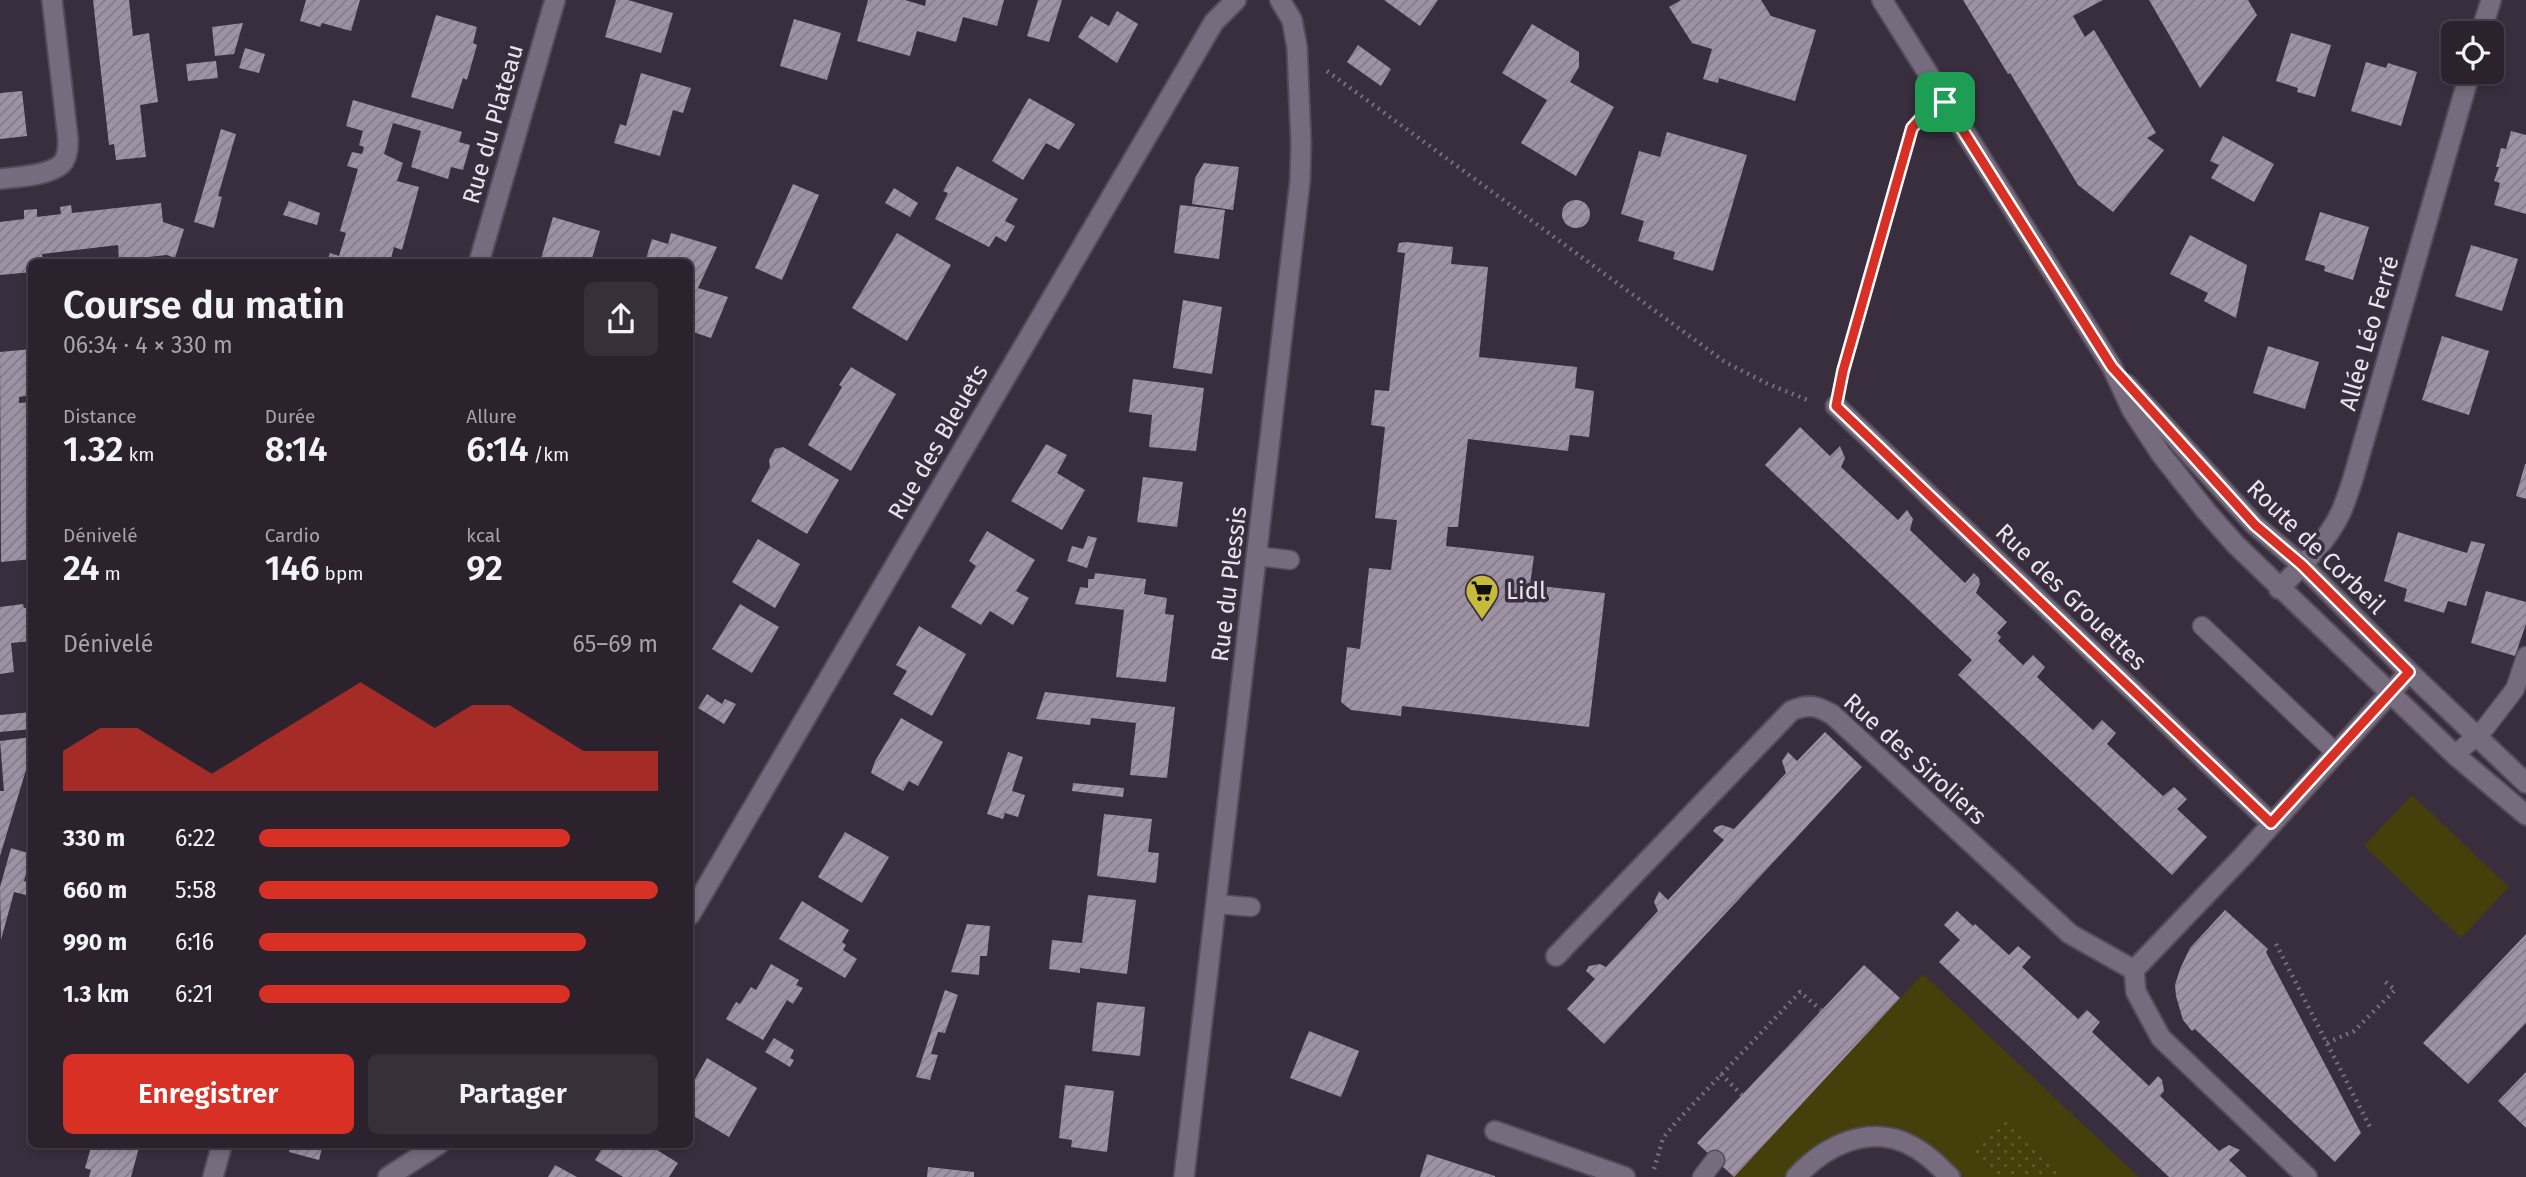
<!DOCTYPE html>
<html lang="fr">
<meta charset="utf-8">
<style>
body{margin:0;font-family:"Fira Sans",sans-serif;background:#372f3a;color:#f1f3f6;height:100vh;display:flex;flex-direction:column;font-size:26px;white-space:nowrap}
*{box-sizing:border-box;margin:0}
p{font-size:23px;color:#a6a4aa}
.icon{flex:none;width:38px;height:38px;fill:none;stroke:currentColor;stroke-width:2;stroke-linecap:round;stroke-linejoin:round}
.map{position:relative;flex:1;overflow:hidden}
.panel{position:absolute;left:28px;top:259px;width:665px;height:889px;display:flex;flex-direction:column;background:#2b222e;border-radius:10px;box-shadow:0 4px 10px #0003,0 0 0 2px #473f4a}
.panel>*{flex:none}
.controls{position:absolute;left:2441px;top:21px;display:grid;gap:14px}
.controls a{display:grid;place-items:center;width:63px;height:63px;border-radius:10px;background:#2b222e;box-shadow:0 4px 10px #0003,0 0 0 2px #473f4a;font-size:35px}
.pin{position:absolute;display:grid;place-items:center;width:60px;height:60px;color:#fff;margin:-30px;border-radius:14px;box-shadow:0 4px 10px #0006}
.round{display:grid;place-items:center;flex:none;width:74px;height:74px;border-radius:10px;background:#372f3a}
.overview{display:flex;align-items:center;justify-content:space-between;height:119px;padding:0 35px}
h1{font-size:38px;font-weight:600;line-height:52px}
.stats{display:grid;grid-template-columns:repeat(3,1fr);gap:10px;height:119px;padding:7px 35px}
.stats div{display:grid;align-content:center}
.stats b{font-size:35px;font-weight:600}
.stats small{font-size:19px;font-weight:400}
.stats p{font-size:19px}
.chart{height:196px;padding:14px 35px}
.chart p{display:flex;justify-content:space-between}
.chart svg{width:100%;height:126px;margin-top:7px;fill:#d93025;opacity:.7}
.primary-button{display:flex;gap:14px;margin-top:auto;padding:14px 35px}
.primary-button a{flex:1;height:80px;border-radius:10px;background:#d93025;color:#fff;font-size:28px;font-weight:600;line-height:80px;text-align:center}
.primary-button a+a{background:#372f3a;color:#f1f3f6}
ul{padding:0 35px;list-style:none;font-size:23px}
li{display:grid;grid-template-columns:112px 84px 1fr;align-items:center;height:52px}
li i{height:18px;border-radius:9px;background:#d93025}
.map>svg:first-child{display:block}
</style>
<div class="map">
<svg width="2526" height="1177" viewBox="0 0 2526 1177">
<defs>
<pattern id="park-dots" width="8" height="8" patternUnits="userSpaceOnUse" patternTransform="scale(1.75)"><rect width="8" height="8" fill="#443f0b"/><path d="M2 2h.1M6 6h.1" fill="none" stroke="#5f5b2f" stroke-width="1.8" stroke-linecap="round"/></pattern>
<pattern id="building-hatch" width="6" height="6" patternUnits="userSpaceOnUse" patternTransform="scale(1.75)"><rect width="6" height="6" fill="#9e92a5"/><path d="M-1 1l2-2M0 6l6-6M5 7l2-2" fill="none" stroke="#847b89"/></pattern>
</defs>
<rect width="100%" height="100%" fill="#392e3e"/>
<!-- grass -->
<g fill="#443f0b">
<polygon points="2412,795 2509,887 2461,938 2364,846"/>
<path d="M1923 974 2139 1177H1963C1950 1164 1937 1151 1923 1140 1872 1105 1818 1139 1783 1177H1730L1731 1175 1734 1176Z"/>
</g>
<!-- park -->
<polygon fill="url(#park-dots)" points="2006,1119 2065,1177 1999,1177 1974,1152"/>
<!-- building -->
<g fill="url(#building-hatch)">
<polygon points="93,0 129,0 133,36 149,33 158,102 140,105 146,157 116,160 114,144 109,145"/>
<polygon points="306,0 360,0 351,31 322,23 320,27 300,21"/>
<polygon points="616,0 628,0 673,13 661,53 605,37"/>
<polygon points="868,0 905,0 925,6 926,0 1004,0 997,26 963,17 956,42 917,31 910,56 857,41"/>
<polygon points="1038,0 1062,0 1049,42 1027,36"/>
<polygon points="1384,0 1438,0 1420,26"/>
<polygon points="1681,0 1761,0 1771,16 1816,30 1795,101 1719,78 1718,83 1703,79 1712,49 1692,43 1669,7"/>
<polygon points="1963,0 2103,0 2073,16 2085,37 2094,30 2156,133 2147,138 2164,150 2113,212 2078,185 2010,73 2008,74"/>
<polygon points="2149,0 2248,0 2257,15 2200,88"/>
<polygon points="1117,11 1138,24 1117,63 1078,37 1091,16 1109,26"/>
<polygon points="436,15 477,27 473,43 477,45 467,80 463,78 453,109 411,97"/>
<polygon points="794,19 841,33 827,80 780,66"/>
<polygon points="243,23 234,54 215,56 212,27"/>
<polygon points="1532,24 1579,52 1579,67 1570,82 1614,107 1576,176 1521,143 1547,100 1502,73"/>
<polygon points="2291,33 2331,45 2315,97 2297,92 2298,88 2276,81"/>
<polygon points="1358,45 1391,69 1381,86 1347,62"/>
<polygon points="245,48 265,54 259,73 239,68"/>
<polygon points="216,61 218,78 188,81 186,64"/>
<polygon points="2366,62 2386,68 2388,63 2417,72 2401,126 2351,111"/>
<polygon points="641,73 691,88 683,113 673,110 660,156 614,143 620,124 626,126"/>
<polygon points="22,91 27,136 0,139 0,93"/>
<polygon points="1029,98 1075,124 1059,150 1046,143 1023,180 992,161"/>
<polygon points="353,100 462,132 459,142 470,145 463,170 451,167 448,179 411,167 421,131 393,123 384,154 403,163 397,181 419,187 402,250 394,247 390,262 327,262 330,253 339,256 346,233 340,231 358,169 347,166 352,152 362,154 364,147 359,145 363,131 346,126"/>
<polygon points="221,129 236,134 218,196 222,197 214,228 194,222"/>
<polygon points="2511,131 2526,135 2526,214 2494,205 2500,183 2494,181 2499,167 2496,167 2501,148 2506,149"/>
<polygon points="1667,132 1747,155 1713,271 1673,259 1675,252 1638,241 1644,221 1621,214 1639,151 1660,157"/>
<polygon points="2223,136 2274,164 2254,202 2211,178 2219,165 2210,161"/>
<polygon points="1204,163 1239,167 1233,210 1192,204 1195,178"/>
<polygon points="957,166 1018,199 1005,221 1015,226 1006,242 996,236 989,247 935,219 948,193 943,191"/>
<polygon points="793,184 819,195 782,280 755,268"/>
<polygon points="894,188 918,203 910,217 885,203"/>
<circle cx="1576" cy="214" r="14"/>
<polygon points="289,201 320,213 317,225 283,215"/>
<polygon points="161,203 163,222 184,229 175,258 167,255 119,260 118,245 42,254 43,262 32,262 32,272 0,275 0,222 24,219 24,210 37,209 37,217 61,214 60,207 71,205 72,213"/>
<polygon points="1180,205 1225,210 1219,259 1174,253"/>
<polygon points="2320,212 2369,227 2353,280 2324,271 2325,266 2305,260"/>
<polygon points="553,217 600,231 591,262 540,262"/>
<polygon points="671,233 717,247 698,288 728,297 711,338 690,331 690,262 645,262 652,239 668,244"/>
<polygon points="897,233 951,265 907,341 852,308"/>
<polygon points="2190,235 2247,265 2236,318 2204,301 2208,293 2170,274"/>
<polygon points="1406,242 1453,247 1451,264 1488,267 1479,357 1577,367 1575,388 1594,391 1589,437 1570,435 1568,451 1468,439 1458,527 1448,527 1446,546 1534,556 1530,585 1605,593 1589,727 1402,706 1401,716 1351,710 1341,702 1347,647 1360,649 1369,568 1391,570 1397,520 1375,518 1385,427 1371,425 1375,390 1389,391 1405,253 1397,252 1399,243"/>
<polygon points="2471,245 2518,259 2502,311 2455,296"/>
<polygon points="1183,300 1222,307 1212,374 1173,368"/>
<polygon points="2442,336 2489,351 2469,415 2422,400"/>
<polygon points="2268,346 2319,362 2305,409 2253,393"/>
<polygon points="32,349 32,395 19,397 19,403 32,402 32,471 28,471 32,504 32,559 1,562 0,352"/>
<polygon points="851,367 896,394 851,471 808,445 842,387 839,385"/>
<polygon points="1133,379 1204,388 1196,451 1149,447 1152,415 1129,412"/>
<polygon points="1800,427 1830,456 1840,446 1845,458 1841,467 1898,520 1907,510 1913,519 1910,530 1965,583 1974,573 1979,578 1980,584 1976,593 2007,622 1997,633 2001,637 1998,641 2023,665 2033,655 2045,667 2037,677 2093,730 2102,720 2116,733 2107,744 2163,796 2174,787 2187,799 2177,809 2207,837 2172,875 1958,675 1972,660 1765,465"/>
<polygon points="1046,444 1067,455 1057,473 1085,490 1062,530 1011,501"/>
<polygon points="783,447 839,480 807,534 751,501 770,467 769,460 775,449"/>
<polygon points="2525,464 2526,464 2526,499 2516,496"/>
<polygon points="1143,477 1183,482 1177,527 1137,522"/>
<polygon points="987,531 1035,560 1016,591 1029,598 1013,625 990,611 981,625 951,607 976,566 969,561"/>
<polygon points="2398,532 2467,553 2471,541 2485,544 2466,606 2448,601 2444,613 2404,601 2407,589 2384,581"/>
<polygon points="1088,536 1097,538 1087,568 1067,561 1072,546 1083,549"/>
<polygon points="758,539 800,564 775,608 732,582"/>
<polygon points="1095,573 1146,579 1144,594 1167,598 1165,614 1174,615 1166,682 1116,677 1124,610 1075,604 1080,587 1088,588 1088,579 1094,579"/>
<polygon points="2486,591 2526,602 2526,624 2515,656 2471,643"/>
<polygon points="23,604 24,608 32,607 32,641 11,643 14,672 0,674 0,607"/>
<polygon points="740,604 779,627 752,673 712,649"/>
<polygon points="919,626 966,654 932,716 893,694 907,671 896,665"/>
<polygon points="1045,692 1175,707 1167,778 1130,775 1136,723 1091,718 1090,725 1036,719"/>
<polygon points="707,694 722,704 725,699 736,704 724,724 698,708"/>
<polygon points="32,712 32,729 0,732 0,715"/>
<polygon points="901,718 943,742 918,786 909,781 903,791 871,773 875,761"/>
<polygon points="1825,732 1862,767 1604,1044 1567,1009 1595,979 1586,971 1589,966 1600,964 1606,967 1658,911 1654,902 1659,891 1668,900 1724,840 1713,831 1716,827 1722,825 1734,829 1786,773 1782,761 1788,752 1797,761"/>
<polygon points="32,737 32,750 0,856 0,791 4,791 0,741"/>
<polygon points="1008,752 1023,757 1012,791 1025,795 1018,817 1005,813 1003,819 987,814"/>
<polygon points="1073,783 1124,788 1123,797 1072,791"/>
<polygon points="1104,814 1152,819 1148,852 1159,853 1156,883 1097,876"/>
<polygon points="845,832 889,857 862,903 818,877"/>
<polygon points="11,848 31,854 24,881 32,884 32,889 30,896 14,892 1,940 0,887"/>
<polygon points="1088,895 1136,900 1127,974 1080,968 1080,973 1049,969 1052,940 1082,943"/>
<polygon points="802,901 849,930 842,942 846,945 843,950 857,959 845,978 779,939"/>
<polygon points="2225,910 2268,949 2266,952 2361,1133 2335,1162 2195,1029 2192,1031 2183,1020 2176,996 2175,985 2180,969 2190,948"/>
<polygon points="1957,911 1973,926 1975,924 2009,955 2018,946 2031,957 2022,967 2078,1019 2087,1010 2100,1022 2092,1032 2149,1086 2158,1076 2162,1080 2164,1091 2160,1096 2219,1151 2229,1145 2240,1150 2229,1160 2247,1177 2169,1177 1939,962 1960,940 1944,925"/>
<polygon points="967,924 990,926 987,956 980,956 979,975 951,972"/>
<polygon points="2526,934 2526,1023 2468,1084 2423,1043"/>
<polygon points="771,964 799,980 796,985 803,988 793,1004 787,1000 763,1040 726,1019 736,1002 740,1004 751,987 756,990"/>
<polygon points="1864,965 1900,998 1734,1177 1697,1143"/>
<polygon points="945,990 958,995 945,1033 938,1032 931,1054 938,1055 930,1080 916,1077"/>
<polygon points="1097,1002 1145,1007 1140,1056 1092,1051"/>
<polygon points="1309,1031 1359,1051 1341,1097 1290,1078"/>
<polygon points="774,1038 794,1050 790,1058 794,1060 790,1067 765,1052"/>
<polygon points="707,1058 757,1088 729,1137 690,1114 690,1088"/>
<polygon points="2526,1072 2526,1128 2498,1101"/>
<polygon points="1065,1085 1114,1091 1107,1152 1071,1147 1072,1140 1059,1138"/>
<polygon points="92,1144 140,1144 131,1177 89,1177 91,1170 85,1168"/>
<polygon points="291,1144 323,1144 319,1160 289,1152"/>
<polygon points="605,1144 660,1144 657,1150 678,1163 669,1177 623,1177 595,1160"/>
<polygon points="1427,1154 1495,1176 1495,1177 1420,1177"/>
<polygon points="555,1165 577,1177 548,1177"/>
<polygon points="928,1167 974,1172 974,1177 927,1177"/>
</g>
<g fill="none" stroke-linecap="round" stroke-linejoin="round">
<defs>
<g id="service">
<polyline points="1257,556 1290,560"/>
<polyline points="2202,626 2335,752"/>
<polyline points="2455,755 2485,728 2515,689 2526,656"/>
<polyline points="1216,904 1251,907"/>
<polyline points="1702,1177 1715,1160"/>
</g>
<path id="pedestrian" d="M1796 1177C1826 1145 1870 1123 1912 1146 1927 1154 1939 1166 1950 1177"/>
<g id="minor">
<polyline points="2481,33 2491,0"/>
<path d="M0 179C16 177 54 176 64 161 68 154 68 146 68 139L52 0"/>
<polyline points="479,262 555,0"/>
<polyline points="1836,406 2271,823"/>
<path d="M2279 589C2301 566 2326 543 2340 514 2345 504 2348 493 2352 482L2470 72"/>
<polyline points="690,915 1214,22 1236,0"/>
<path d="M1556 956 1791 711C1808 703 1818 706 1833 715L2070 934 2134 970 2136 992 2161 1038 2307 1177"/>
<polyline points="2134,970 2245,854 2409,672"/>
<polyline points="1495,1131 1625,1177"/>
<polyline points="213,1177 222,1144"/>
<polyline points="388,1177 439,1144"/>
<polyline points="1184,1177 1300,181 1301,143 1297,47 1292,20 1280,0"/>
</g>
<g id="secondary">
<polyline points="1882,0 2112,367 2132,410 2161,454 2206,511 2236,545 2455,755 2526,815"/>
<polyline points="2126,384 2255,525 2302,565 2409,672 2526,783"/>
</g>
</defs>
<!-- service casing -->
<use href="#service" stroke="#554c59" stroke-width="21"/>
<!-- pedestrian casing -->
<use href="#pedestrian" stroke="#554c59" stroke-width="23"/>
<!-- minor casing -->
<use href="#minor" stroke="#554c59" stroke-width="23"/>
<!-- secondary casing -->
<use href="#secondary" stroke="#554c59" stroke-width="23"/>
<!-- path -->
<g stroke="#776e7c" stroke-width="4.5" stroke-dasharray="2 5" stroke-linecap="butt">
<polyline points="1327,71 1725,362 1768,384 1810,401"/>
<polyline points="1841,379 1912,128 1921,118"/>
<polyline points="2276,944 2370,1127"/>
<polyline points="2327,1043 2354,1031 2395,990 2382,979"/>
<polyline points="1721,1074 1742,1095"/>
<polyline points="1654,1169 1663,1138 1677,1121 1800,992 1821,1010"/>
</g>
<!-- service -->
<use href="#service" stroke="#776b7e" stroke-width="18"/>
<!-- pedestrian -->
<use href="#pedestrian" stroke="#776b7e" stroke-width="19"/>
<!-- minor -->
<use href="#minor" stroke="#776b7e" stroke-width="19"/>
<!-- secondary -->
<use href="#secondary" stroke="#776b7e" stroke-width="19"/>
</g>
<g fill="none" stroke-linecap="round" stroke-linejoin="round">
<defs>
<polygon id="route" points="1945,102 2112,367 2255,525 2302,565 2409,672 2271,823 1836,406 1843,371 1912,128 1921,118"/>
</defs>
<!-- route casing -->
<use href="#route" stroke="#fff" stroke-width="14"/>
<!-- route -->
<use href="#route" stroke="#d93025" stroke-width="9"/>
</g>
<!-- icons -->
<defs>
<symbol id="supermarket-pin" viewBox="-11 -11 22 30"><path d="M0 17L-7.5 6A9.5 9.5 0 1 1 7.5 6Z" fill="#c7bb3b" stroke="#392e3e"/><path d="M-6-5.5h2.5l.6 2H6L4.5 2H-2.5L-4.4-4H-6ZM-1.5 3.2a1.3 1.3 0 1 0 .1 0ZM3 3.2a1.3 1.3 0 1 0 .1 0Z" fill="#111"/></symbol>
</defs>
<g fill-rule="evenodd">
<use href="#supermarket-pin" x="1463" y="572" width="38" height="52"/>
</g>
<g text-anchor="middle" dominant-baseline="central" stroke-width="7" stroke-linejoin="round" paint-order="stroke">
<!-- street labels -->
<g font-size="24" fill="#eae4ee" stroke="#392e3e">
<text transform="translate(493 124) rotate(-74)">Rue du Plateau</text>
<text transform="translate(2369 333) rotate(-74)">Allée Léo Ferré</text>
<text transform="translate(938 442) rotate(-60)">Rue des Bleuets</text>
<text transform="translate(2316 547) rotate(44)">Route de Corbeil</text>
<text transform="translate(1229 584) rotate(-83)">Rue du Plessis</text>
<text transform="translate(2071 597) rotate(44)">Rue des Grouettes</text>
<text transform="translate(1915 759) rotate(42)">Rue des Siroliers</text>
</g>
<!-- poi labels -->
<g font-size="24" fill="#eae4ee" stroke="#392e3e" text-anchor="start">
<text x="1506" y="591">Lidl</text>
</g>
</g>
</svg>
<div class="controls">
<a><svg class="icon" aria-label="locate" viewBox="0 0 24 24"><circle cx="12" cy="12" r="6"/><path d="M12 2v4M12 18v4M2 12h4M18 12h4"/></svg></a>
</div>
<div class="pin" style="left:1945px;top:102px;background:#1e9e55"><svg class="icon" aria-label="arrive" viewBox="0 0 24 24"><path d="M6 21V4h12l-3 4 3 4H6"/></svg></div>
<section class="panel">
<div class="overview"><div><h1>Course du matin</h1><p>06:34 · 4 × 330 m</p></div><a class="round"><svg class="icon" aria-label="share" viewBox="0 0 24 24"><path d="M12 15V3M7 8l5-5 5 5M5 13v7h14v-7"/></svg></a></div>
<div class="stats">
<div><p>Distance</p><b>1.32<small> km</small></b></div>
<div><p>Durée</p><b>8:14</b></div>
<div><p>Allure</p><b>6:14<small> /km</small></b></div>
</div>
<div class="stats">
<div><p>Dénivelé</p><b>24<small> m</small></b></div>
<div><p>Cardio</p><b>146<small> bpm</small></b></div>
<div><p>kcal</p><b>92</b></div>
</div>
<div class="chart"><p><span>Dénivelé</span>65–69 m</p>
<svg viewBox="0 0 160 44" preserveAspectRatio="none"><path d="M0 44V30L10 22L20 22L30 30L40 38L50 30L60 22L70 14L80 6L90 14L100 22L110 14L120 14L130 22L140 30L150 30L160 30V44z"/></svg>
</div>
<ul>
<li><b>330 m</b>6:22<i style="width:78%"></i></li>
<li><b>660 m</b>5:58<i style="width:100%"></i></li>
<li><b>990 m</b>6:16<i style="width:82%"></i></li>
<li><b>1.3 km</b>6:21<i style="width:78%"></i></li>
</ul>
<div class="primary-button"><a>Enregistrer</a><a>Partager</a></div>
</section>
</div>
